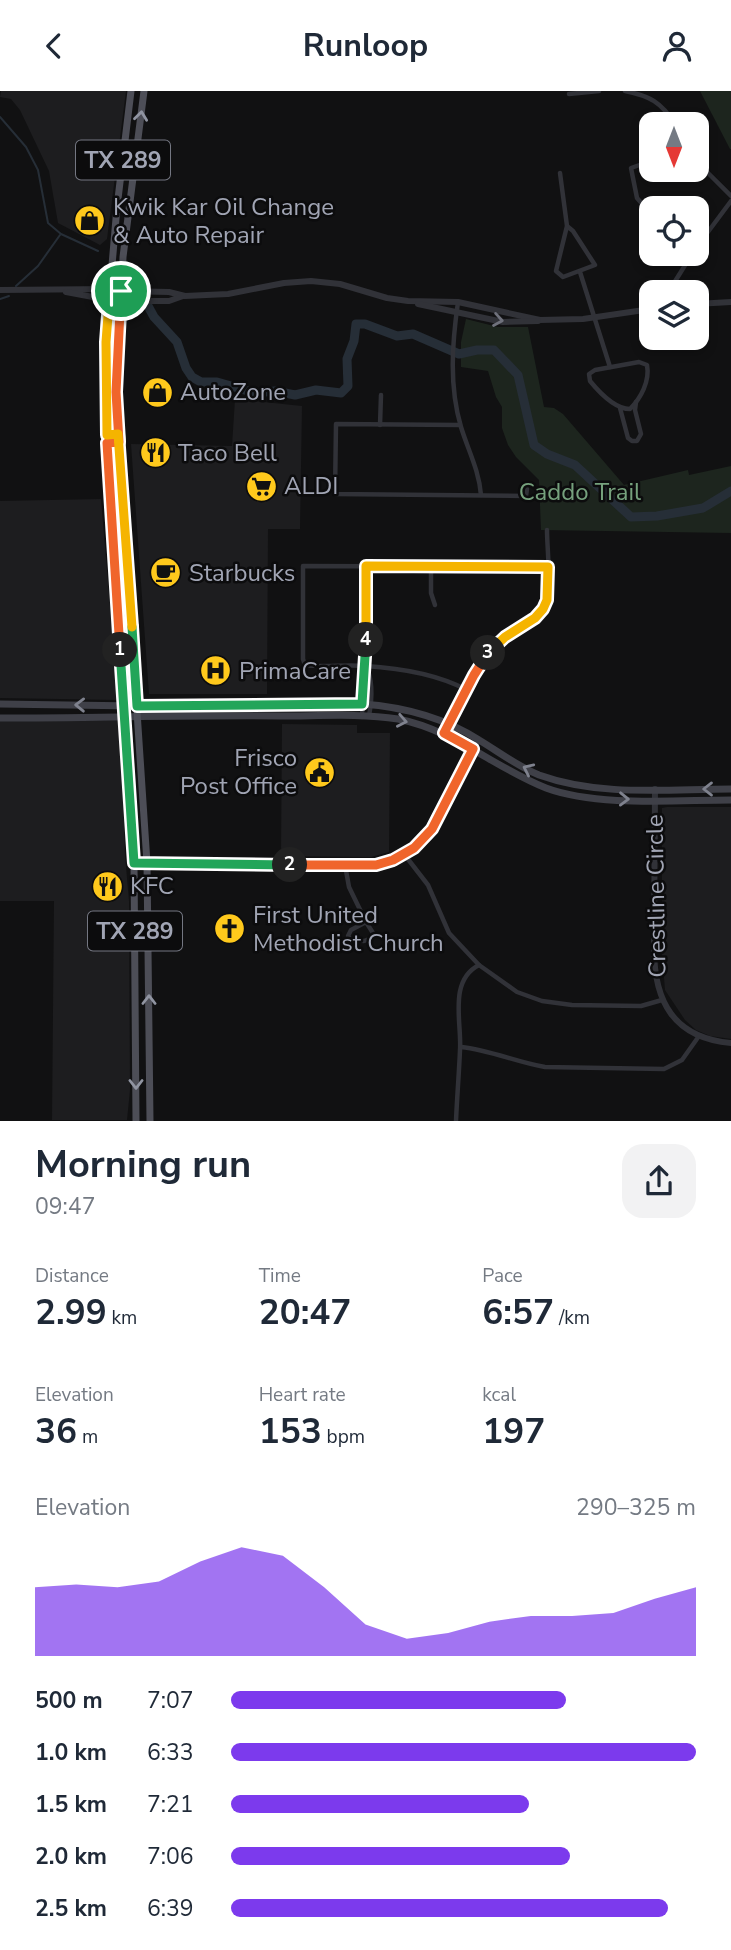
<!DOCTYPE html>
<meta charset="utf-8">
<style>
body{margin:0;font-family:"Nunito Sans",sans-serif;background:#f2f2f3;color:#1f2937;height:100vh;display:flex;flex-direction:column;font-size:26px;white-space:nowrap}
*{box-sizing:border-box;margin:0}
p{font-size:23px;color:#747a83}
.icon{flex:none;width:38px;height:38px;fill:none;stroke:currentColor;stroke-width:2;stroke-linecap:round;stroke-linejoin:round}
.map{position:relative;height:1030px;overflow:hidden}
.sheet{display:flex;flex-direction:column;background:#fff;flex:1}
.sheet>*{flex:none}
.needle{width:46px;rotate:180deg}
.buttons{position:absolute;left:639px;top:21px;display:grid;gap:14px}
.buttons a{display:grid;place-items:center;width:70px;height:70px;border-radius:14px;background:#fff;box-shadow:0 4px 10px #0003;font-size:35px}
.pin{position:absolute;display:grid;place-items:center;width:60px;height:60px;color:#fff;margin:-30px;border:4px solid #fff;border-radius:50%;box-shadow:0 2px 7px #0007}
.km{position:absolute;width:35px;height:35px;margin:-18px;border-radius:50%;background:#222;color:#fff;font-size:19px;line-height:35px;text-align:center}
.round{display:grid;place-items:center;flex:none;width:74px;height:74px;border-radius:21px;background:#f2f2f3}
.overview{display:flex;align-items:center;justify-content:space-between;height:119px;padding:0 35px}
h1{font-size:38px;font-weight:700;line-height:52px}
.figures{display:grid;grid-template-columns:repeat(3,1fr);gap:10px;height:119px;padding:7px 35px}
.figures div{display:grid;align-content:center}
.figures b{font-size:35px;font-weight:700}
.figures small{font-size:19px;font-weight:400}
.figures p{font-size:19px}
.chart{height:196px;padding:14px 35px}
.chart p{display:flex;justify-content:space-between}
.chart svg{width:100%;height:126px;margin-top:7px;fill:#7c3aed;opacity:.7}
ul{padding:0 35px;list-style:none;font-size:23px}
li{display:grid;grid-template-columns:112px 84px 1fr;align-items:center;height:52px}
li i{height:18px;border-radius:9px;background:#7c3aed}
header{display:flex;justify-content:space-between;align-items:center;height:91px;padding:0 35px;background:#fff;font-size:32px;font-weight:700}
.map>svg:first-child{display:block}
</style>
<header><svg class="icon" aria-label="back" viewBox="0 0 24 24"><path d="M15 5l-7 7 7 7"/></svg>Runloop<svg class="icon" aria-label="person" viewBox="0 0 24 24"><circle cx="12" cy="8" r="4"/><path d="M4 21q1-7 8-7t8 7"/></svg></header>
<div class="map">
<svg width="731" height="1030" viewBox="0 0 731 1030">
<rect width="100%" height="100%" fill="#111112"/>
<!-- built -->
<g fill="#1d1d1f">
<polygon points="1,0 126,0 107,148 100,154 58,132 49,80 20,19 11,8 0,6"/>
<polygon points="235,308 302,315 300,438 268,438 267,603 149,603 131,353 232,355"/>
<polygon points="101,408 118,609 0,607 0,410"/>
<polygon points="0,630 121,630 125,764 129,810 130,999 127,1029 52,1029 54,810 0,810"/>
<polygon points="282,633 357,634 357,642 390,642 389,761 371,766 281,765"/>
<polygon points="667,716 731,716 731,948 710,945 696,939 685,929 665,899 662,862 662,717"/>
</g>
<!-- green -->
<g fill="#1d251e">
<polygon points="700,0 731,0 731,58 730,58"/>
<polygon points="466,228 498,236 528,236 544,316 554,317 563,323 624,394 688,379 689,384 731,375 731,442 541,439 539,389 516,366 508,354 502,337 502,316 496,306 488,280 461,276 461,251"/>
</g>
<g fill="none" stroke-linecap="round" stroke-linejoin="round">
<!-- stream -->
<g stroke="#262e37" stroke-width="2">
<polyline points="0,26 26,56 38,79 48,132 61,143 98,160"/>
<polyline points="16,195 38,175 60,144"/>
<polyline points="0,208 9,205"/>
</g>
<!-- river -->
<polyline stroke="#262e37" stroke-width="9" points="148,215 154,226 177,251 186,277 192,286 201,291 217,291 255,302 275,300 295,304 316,299 341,302 348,295 347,268 354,250 356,233 365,233 397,245 413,243 459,263 477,259 494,259 518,284 534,354 547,363 575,374 631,426 657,425 703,417 731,400"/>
<!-- minor -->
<g stroke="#313238" stroke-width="4.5">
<path d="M625 0C650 5 661 11 675 33"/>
<polyline points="569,3 599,0"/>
<polyline points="696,66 706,80 731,105"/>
<polyline points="651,70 631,77 637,107 651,123"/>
<polyline points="560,82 567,135 556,180 563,186 595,174 573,140 567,135"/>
<polyline points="696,157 731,110"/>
<polyline points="580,181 610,276"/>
<polyline points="674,201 674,192 692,163"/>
<path d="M458 211C452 253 449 295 461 336 468 359 479 379 481 404"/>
<path d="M639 271 647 274C650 290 641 307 630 318 615 318 599 301 590 290L589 283 595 279Z"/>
<polyline points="620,317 628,347 632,350 637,350 641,343 635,319 636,311"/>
<polyline points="380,334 381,304"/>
<polyline points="460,334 336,333 335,403 526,405 527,398"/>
<polyline points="431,475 431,502 435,514"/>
<path d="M366 575C373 589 372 609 369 625"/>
<path d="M467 599C437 583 399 577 365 575 345 573 324 577 305 574L303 568V475L548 476"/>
<polyline points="362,626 363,581 365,575 366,475"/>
<path d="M444 642C454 620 475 575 492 558 507 544 537 532 545 514 552 496 547 458 547 439"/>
<polyline points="404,763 428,794 449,842 479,874 517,901 542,910 572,914 641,915 662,909"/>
<path d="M134 772 359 775C420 772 428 744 452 696 460 680 469 664 479 649"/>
<polyline points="345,774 349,796 366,831"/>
<polygon points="366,831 373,842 372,847 364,850 351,849 348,845 351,839"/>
<path d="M461 956C490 959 516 971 545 976L664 978 682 969 699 945"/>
<path d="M456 1030C457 1006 459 983 460 959 462 932 448 890 479 874"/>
</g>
<!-- tertiary -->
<g stroke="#313238" stroke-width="6">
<polyline points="0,199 110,198"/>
<polyline points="121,200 169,201 185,205 228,203 284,192 311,190 340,193 387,207 408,210 458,211 540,229 583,228 651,218"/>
<polyline points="66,201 109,209"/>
<polyline points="120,210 169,210 183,205"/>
<polyline points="418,213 503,231 538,230"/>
<polyline points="696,213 731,211"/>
<path d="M655 698 654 857C654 911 674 947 731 952"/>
</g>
<!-- secondary -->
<g stroke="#3f4048" stroke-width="7">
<path d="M0 613 137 615 362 613C405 616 443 626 479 649 499 661 517 675 539 684 600 706 668 698 731 698"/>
<path d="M0 627C94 627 187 624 281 625 319 625 360 622 398 628 454 639 495 677 546 697 597 716 676 709 731 709"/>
</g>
<!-- primary -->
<g stroke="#4d4e57" stroke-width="7">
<polyline points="131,0 117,116 109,209 106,317 109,395 134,772 136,1030"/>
<polyline points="144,0 123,166 117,317 147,772 150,1030"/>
</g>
</g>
<!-- one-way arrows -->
<defs><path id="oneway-chevron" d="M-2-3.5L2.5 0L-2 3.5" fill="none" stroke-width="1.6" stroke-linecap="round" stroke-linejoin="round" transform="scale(1.75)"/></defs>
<g stroke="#9094a1">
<use href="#oneway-chevron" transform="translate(141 25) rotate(-83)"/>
<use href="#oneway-chevron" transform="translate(149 909) rotate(-90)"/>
<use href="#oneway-chevron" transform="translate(136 993) rotate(90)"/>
</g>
<use stroke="#6f717c" href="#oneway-chevron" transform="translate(498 229) rotate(10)"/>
<g stroke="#7f828e">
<use href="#oneway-chevron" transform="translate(80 614) rotate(-179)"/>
<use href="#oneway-chevron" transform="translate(402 630) rotate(11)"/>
<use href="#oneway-chevron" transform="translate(528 678) rotate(-155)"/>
<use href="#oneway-chevron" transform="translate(708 698) rotate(-180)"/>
<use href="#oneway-chevron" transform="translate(624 708) rotate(1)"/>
</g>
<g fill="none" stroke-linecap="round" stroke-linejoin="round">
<defs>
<polyline id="split-1" points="120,559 107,352 119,351 116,301 121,200"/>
<polyline id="split-2" points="120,559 134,772 290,774"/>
<polyline id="split-3" points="290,774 376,774 393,769 414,757 432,738 473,658 444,642 474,584 488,562"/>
<polyline id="split-4" points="366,549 366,475 548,476 547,509 543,518 535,527 505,546 488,562"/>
<polyline id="split-5" points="132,536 137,615 362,613 366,549"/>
<polyline id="split-6" points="121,200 110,198 106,251 107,344 118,343 132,536"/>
</defs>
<!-- split-1 casing -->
<use href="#split-1" stroke="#fff" stroke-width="14"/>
<!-- split-2 casing -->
<use href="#split-2" stroke="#fff" stroke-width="14"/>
<!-- split-3 casing -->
<use href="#split-3" stroke="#fff" stroke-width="14"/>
<!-- split-4 casing -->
<use href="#split-4" stroke="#fff" stroke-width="14"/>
<!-- split-5 casing -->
<use href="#split-5" stroke="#fff" stroke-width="14"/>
<!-- split-6 casing -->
<use href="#split-6" stroke="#fff" stroke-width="14"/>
<!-- split-1 -->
<use href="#split-1" stroke="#f0652b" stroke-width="9"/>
<!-- split-2 -->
<use href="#split-2" stroke="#22a559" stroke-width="9"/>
<!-- split-3 -->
<use href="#split-3" stroke="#f0652b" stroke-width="9"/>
<!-- split-4 -->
<use href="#split-4" stroke="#f5b400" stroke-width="9"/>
<!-- split-5 -->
<use href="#split-5" stroke="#22a559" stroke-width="9"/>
<!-- split-6 -->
<use href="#split-6" stroke="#f5b400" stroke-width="9"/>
</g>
<!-- icons -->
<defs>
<symbol id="shop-disc" viewBox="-11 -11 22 22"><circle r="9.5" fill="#ffc91c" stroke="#0c0c0d"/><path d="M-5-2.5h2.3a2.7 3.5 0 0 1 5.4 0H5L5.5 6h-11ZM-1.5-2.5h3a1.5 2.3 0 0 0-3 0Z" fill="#111"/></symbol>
<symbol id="restaurant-disc" viewBox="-11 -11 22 22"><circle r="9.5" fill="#ffc91c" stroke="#0c0c0d"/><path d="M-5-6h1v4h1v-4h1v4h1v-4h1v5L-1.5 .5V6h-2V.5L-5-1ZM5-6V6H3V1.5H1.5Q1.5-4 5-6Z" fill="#111"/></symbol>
<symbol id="supermarket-disc" viewBox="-11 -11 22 22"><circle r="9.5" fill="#ffc91c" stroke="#0c0c0d"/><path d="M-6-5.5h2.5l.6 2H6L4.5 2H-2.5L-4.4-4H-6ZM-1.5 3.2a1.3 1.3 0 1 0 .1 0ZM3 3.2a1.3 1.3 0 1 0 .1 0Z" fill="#111"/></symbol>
<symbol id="cafe-disc" viewBox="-11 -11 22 22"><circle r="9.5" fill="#ffc91c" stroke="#0c0c0d"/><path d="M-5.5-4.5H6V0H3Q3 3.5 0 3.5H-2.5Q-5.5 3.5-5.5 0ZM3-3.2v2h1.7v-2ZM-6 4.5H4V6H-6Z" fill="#111"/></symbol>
<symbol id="hospital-disc" viewBox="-11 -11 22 22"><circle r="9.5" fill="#ffc91c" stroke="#0c0c0d"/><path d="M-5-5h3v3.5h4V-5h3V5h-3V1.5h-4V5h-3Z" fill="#111"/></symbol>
<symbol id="civic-disc" viewBox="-11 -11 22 22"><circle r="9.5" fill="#ffc91c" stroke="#0c0c0d"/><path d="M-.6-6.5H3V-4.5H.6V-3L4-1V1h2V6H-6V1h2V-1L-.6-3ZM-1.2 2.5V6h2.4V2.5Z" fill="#111"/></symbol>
<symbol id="church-disc" viewBox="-11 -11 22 22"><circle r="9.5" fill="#ffc91c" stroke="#0c0c0d"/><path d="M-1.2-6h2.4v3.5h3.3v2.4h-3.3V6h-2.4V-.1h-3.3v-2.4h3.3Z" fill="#111"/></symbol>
</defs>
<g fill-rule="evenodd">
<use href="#shop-disc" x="72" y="112" width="35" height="35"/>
<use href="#shop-disc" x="140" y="284" width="35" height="35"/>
<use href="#restaurant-disc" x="138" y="344" width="35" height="35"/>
<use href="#supermarket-disc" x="244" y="378" width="35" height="35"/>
<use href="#cafe-disc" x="148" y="464" width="35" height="35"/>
<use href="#hospital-disc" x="198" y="562" width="35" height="35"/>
<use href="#civic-disc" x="302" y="664" width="35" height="35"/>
<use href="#restaurant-disc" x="90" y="778" width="35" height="35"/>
<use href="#church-disc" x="212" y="820" width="35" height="35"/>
</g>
<g text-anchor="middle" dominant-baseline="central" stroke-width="5" stroke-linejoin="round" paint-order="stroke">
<!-- shield labels -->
<g fill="#0c0c0d" stroke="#747782" stroke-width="2">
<rect x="76" y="49.5" width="94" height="39" rx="5"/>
<rect x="88" y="820.5" width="94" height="39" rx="5"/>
</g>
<g font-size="23" font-weight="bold" fill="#a1a5b4">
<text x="123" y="69">TX 289</text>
<text x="135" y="840">TX 289</text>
</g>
<!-- poi labels -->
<g font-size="24" fill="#a1a5b4" stroke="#0c0c0d" text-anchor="start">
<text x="113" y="116">Kwik Kar Oil Change<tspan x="113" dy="28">&amp; Auto Repair</tspan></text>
<text x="180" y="301">AutoZone</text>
<text x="178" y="362">Taco Bell</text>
<text x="284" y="395">ALDI</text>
<text x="189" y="482">Starbucks</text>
<text x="239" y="580">PrimaCare</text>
<text x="297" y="667" text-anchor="end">Frisco<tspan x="297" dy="28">Post Office</tspan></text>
<text x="130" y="795">KFC</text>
<text x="253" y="824">First United<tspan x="253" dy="28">Methodist Church</tspan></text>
</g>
<!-- park labels -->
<g font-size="24" fill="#76a17d" stroke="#0c0c0d">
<text x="580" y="401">Caddo Trail</text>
</g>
<!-- street labels -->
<g font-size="24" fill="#a1a5b4" stroke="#0c0c0d">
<text transform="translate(656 805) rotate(-91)">Crestline Circle</text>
</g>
</g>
</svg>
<div class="buttons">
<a><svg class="needle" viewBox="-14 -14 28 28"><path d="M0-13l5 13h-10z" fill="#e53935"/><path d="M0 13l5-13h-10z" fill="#747a83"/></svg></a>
<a><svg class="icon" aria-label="locate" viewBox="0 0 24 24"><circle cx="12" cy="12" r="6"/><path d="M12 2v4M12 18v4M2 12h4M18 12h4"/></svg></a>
<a><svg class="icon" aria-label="layers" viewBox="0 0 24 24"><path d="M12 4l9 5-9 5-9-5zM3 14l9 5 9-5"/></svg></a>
</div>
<div class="pin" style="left:121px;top:200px;background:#1e9e55"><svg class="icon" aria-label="arrive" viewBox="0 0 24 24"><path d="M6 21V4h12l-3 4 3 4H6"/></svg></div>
<b class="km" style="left:120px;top:559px">1</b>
<b class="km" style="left:290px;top:774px">2</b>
<b class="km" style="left:488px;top:562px">3</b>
<b class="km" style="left:366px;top:549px">4</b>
</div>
<section class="sheet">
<div class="overview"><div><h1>Morning run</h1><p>09:47</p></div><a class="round"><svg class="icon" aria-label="share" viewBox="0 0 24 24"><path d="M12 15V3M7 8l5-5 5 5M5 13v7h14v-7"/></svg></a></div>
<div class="figures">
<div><p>Distance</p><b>2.99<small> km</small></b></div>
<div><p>Time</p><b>20:47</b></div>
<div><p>Pace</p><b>6:57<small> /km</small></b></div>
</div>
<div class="figures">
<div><p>Elevation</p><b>36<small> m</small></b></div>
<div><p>Heart rate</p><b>153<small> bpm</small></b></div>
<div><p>kcal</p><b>197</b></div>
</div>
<div class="chart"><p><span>Elevation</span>290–325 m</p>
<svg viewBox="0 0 160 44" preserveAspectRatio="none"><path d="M0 44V20L10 19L20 20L30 18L40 11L50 6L60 9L70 20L80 33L90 38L100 36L110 32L120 30L130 30L140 29L150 24L160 20V44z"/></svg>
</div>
<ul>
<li><b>500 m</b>7:07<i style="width:72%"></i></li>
<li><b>1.0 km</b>6:33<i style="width:100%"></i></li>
<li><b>1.5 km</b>7:21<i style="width:64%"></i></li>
<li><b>2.0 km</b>7:06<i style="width:73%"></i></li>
<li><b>2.5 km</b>6:39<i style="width:94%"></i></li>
</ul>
</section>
